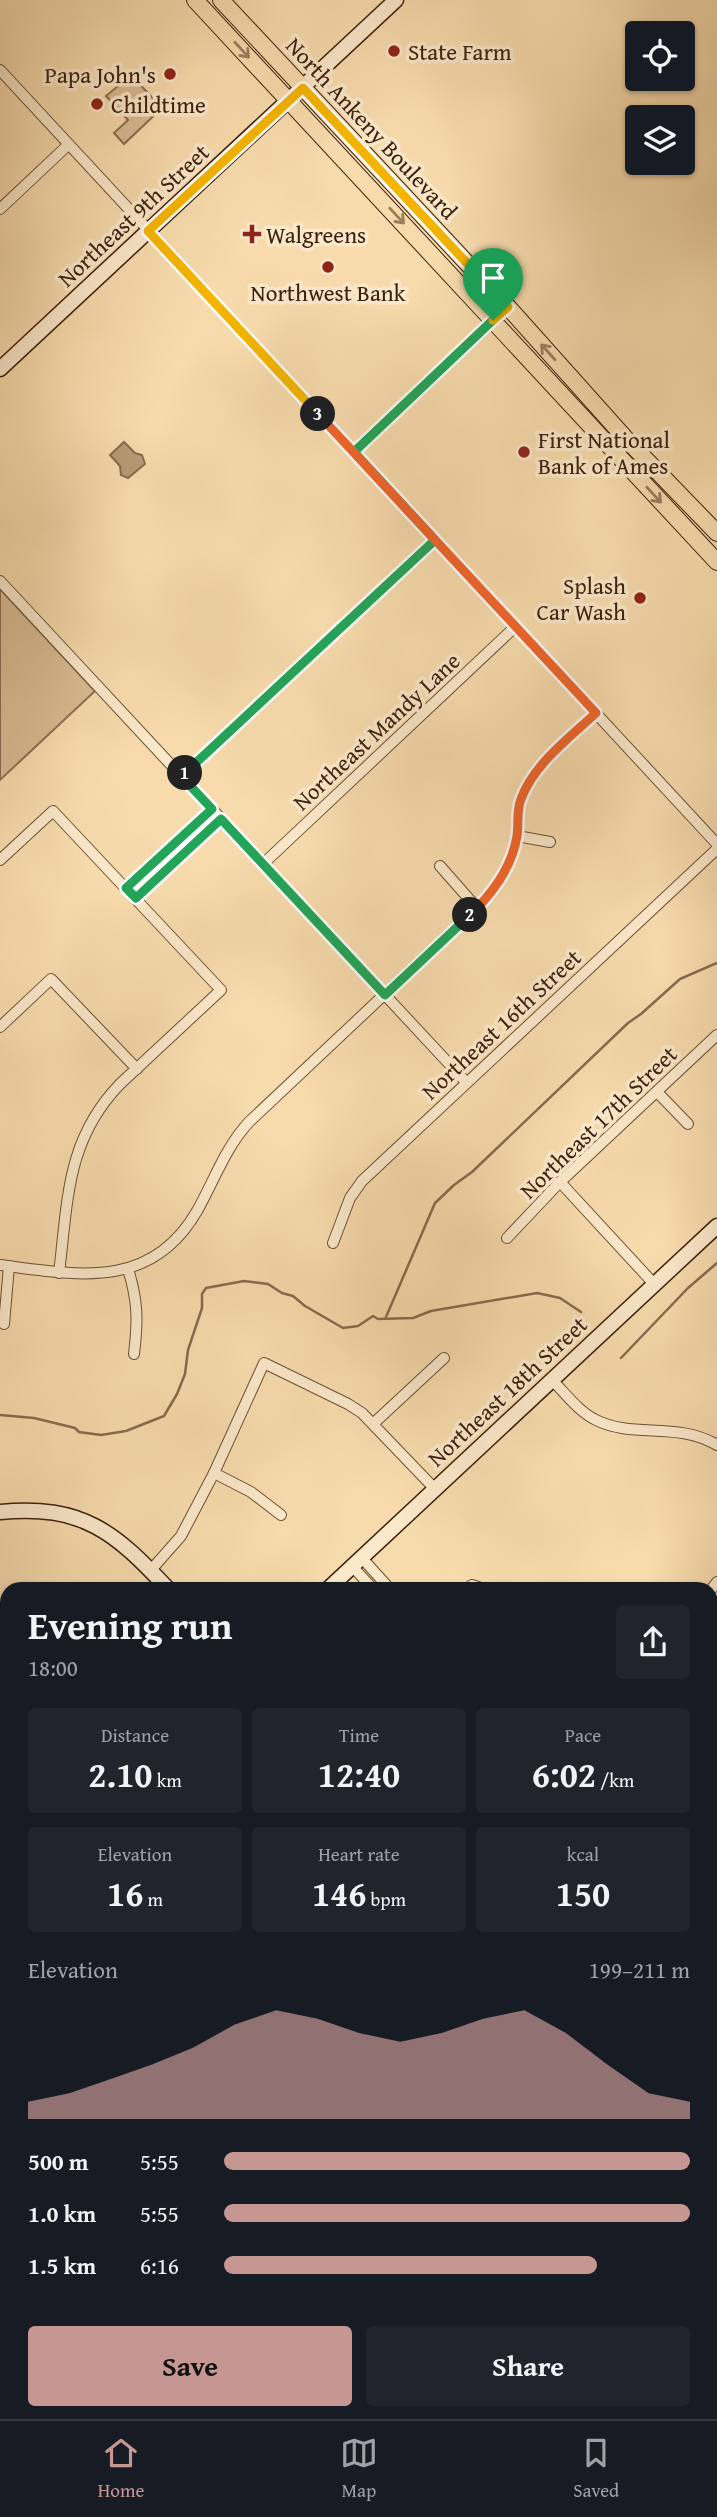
<!DOCTYPE html>
<meta charset="utf-8">
<style>
body{margin:0;font-family:"Gentium Book Plus",serif;background:#20242c;color:#f1f3f6;height:100vh;display:flex;flex-direction:column;font-size:26px;white-space:nowrap}
*{box-sizing:border-box;margin:0}
p{font-size:23px;color:#9ea1a6}
.icon{flex:none;width:38px;height:38px;fill:none;stroke:currentColor;stroke-width:2;stroke-linecap:round;stroke-linejoin:round}
.map{position:relative;flex:1;overflow:hidden}
.sheet{position:absolute;left:0px;top:1582px;width:718px;height:838px;display:flex;flex-direction:column;background:#171b24;border-radius:21px 21px 0 0;box-shadow:0 2px 5px #0004}
.sheet>*{flex:none}
.tools{position:absolute;left:625px;top:21px;display:grid;gap:14px}
.tools a{display:grid;place-items:center;width:70px;height:70px;border-radius:7px;background:#171b24;box-shadow:0 2px 5px #0004;font-size:35px}
.pin{position:absolute;display:grid;place-items:center;width:60px;height:60px;color:#fff;margin:-72px -30px;border-radius:50% 50% 50% 0;rotate:-45deg;box-shadow:0 0 7px #0007}
.pin .icon{rotate:45deg}
.km{position:absolute;width:35px;height:35px;margin:-18px;border-radius:50%;background:#222;color:#fff;font-size:19px;line-height:35px;text-align:center}
.round{display:grid;place-items:center;flex:none;width:74px;height:74px;border-radius:7px;background:#20242c}
.overview{display:flex;align-items:center;justify-content:space-between;height:119px;padding:0 28px}
h1{font-size:38px;font-weight:800;line-height:52px}
.figures{display:grid;grid-template-columns:repeat(3,1fr);gap:10px;height:119px;padding:7px 28px}
.figures div{display:grid;align-content:center;border-radius:7px;background:#20242c;text-align:center}
.figures b{font-size:35px;font-weight:800}
.figures small{font-size:19px;font-weight:400}
.figures p{font-size:19px}
.chart{height:196px;padding:14px 28px}
.chart p{display:flex;justify-content:space-between}
.chart svg{width:100%;height:126px;margin-top:7px;fill:#c59692;opacity:.7}
.cta{display:flex;gap:14px;margin-top:auto;padding:14px 28px}
.cta a{flex:1;height:80px;border-radius:7px;background:#c59692;color:#111;font-size:28px;font-weight:800;line-height:80px;text-align:center}
.cta a+a{background:#20242c;color:#f1f3f6}
ul{padding:0 28px;list-style:none;font-size:23px}
li{display:grid;grid-template-columns:112px 84px 1fr;align-items:center;height:52px}
li i{height:18px;border-radius:9px;background:#c59692}
.menu{display:flex;justify-content:space-around;align-items:center;height:98px;border-top:2px solid #363941;background:#171b24;font-size:19px;color:#9ea1a6}
.menu a{display:grid;justify-items:center;gap:4px}
.menu .selected{color:#c59692}
.map>svg:first-child{display:block}
</style>
<div class="map">
<svg width="717" height="2419" viewBox="0 0 717 2419">
<rect width="100%" height="100%" fill="#f7dbad"/>
<filter id="stains"><feTurbulence type="fractalNoise" baseFrequency=".00286" numOctaves="4"/><feColorMatrix values="0 0 0 0 .2 0 0 0 0 .09 0 0 0 0 .02 0 0 0 .5 -.17"/></filter>
<radialGradient id="worn" r=".72"><stop offset=".6" stop-color="#630" stop-opacity="0"/><stop offset="1" stop-color="#630" stop-opacity=".3"/></radialGradient>
<!-- green -->
<g fill="#d8bb92" stroke="#8b6e50" stroke-width="2">
<polygon points="131,75 162,108 124,144 114,133 128,120 106,96"/>
<polygon points="0,589 95,691 0,780"/>
</g>
<!-- water -->
<polygon fill="#b89c77" stroke="#876b4d" stroke-width="2" points="124,442 135,453 142,455 145,464 128,478 121,475 120,466 110,455"/>
<g fill="none" stroke-linecap="round" stroke-linejoin="round">
<!-- stream -->
<g stroke="#876b4d" stroke-width="2.5">
<polyline points="386,1317 435,1203 454,1185 472,1172 628,1023 641,1014 680,979 717,963"/>
<polyline points="621,1358 688,1288 717,1263"/>
<polyline points="0,1415 34,1418 75,1428 79,1432 101,1435 126,1431 164,1416 177,1394 185,1374 188,1350 202,1308 202,1294 206,1288 244,1281 268,1284 282,1293 293,1296 305,1306 343,1328 358,1326 373,1316 378,1319 413,1318 431,1311 537,1293 560,1298 581,1312"/>
<polyline points="0,2298 7,2295"/>
<polyline points="191,2413 200,2419"/>
<polyline points="240,2413 245,2419"/>
<polyline points="316,2413 318,2419"/>
<polyline points="431,2413 451,2419"/>
<polyline points="200,2419 211,2413"/>
</g>
<defs>
<g id="street">
<polyline points="0,70 717,844"/>
<polyline points="0,209 68,145"/>
<polyline points="354,452 508,307"/>
<polyline points="0,581 466,1082"/>
<polyline points="181,776 435,540"/>
<polyline points="517,836 550,842"/>
<path d="M0 860 53 811 221 990 120 1084C66 1140 68 1200 59 1273"/>
<polyline points="263,864 515,627"/>
<polyline points="440,866 477,908"/>
<polyline points="126,888 212,809"/>
<polyline points="136,899 221,819"/>
<polyline points="0,1027 51,979 137,1069"/>
<polyline points="657,1092 688,1124"/>
<polyline points="560,1182 655,1285"/>
<polyline points="507,1238 560,1182 717,1035"/>
<polyline points="333,1243 350,1198 362,1181 717,849"/>
<path d="M0 1265C77 1275 151 1291 197 1211 214 1181 225 1148 249 1122L490 895C501 878 514 857 517 836 519 823 516 811 521 798 534 763 570 738 596 713"/>
<path d="M128 1269C138 1301 138 1321 134 1354"/>
<polyline points="4,1324 9,1266"/>
<path d="M552 1380C566 1394 578 1411 596 1420 634 1439 676 1421 717 1445"/>
<polyline points="374,1423 444,1358"/>
<polyline points="214,1473 251,1492 281,1515"/>
<polyline points="361,1557 390,1589"/>
<polyline points="352,1566 373,1589"/>
<polyline points="151,1570 181,1536 214,1473 264,1363 348,1404 362,1413 435,1489"/>
<polyline points="467,1589 472,1585 484,1589"/>
<polyline points="710,1591 717,1582"/>
<polyline points="710,1746 717,1742"/>
<polyline points="710,1903 717,1897"/>
<polyline points="0,1977 7,1984"/>
<polyline points="0,2022 7,2016"/>
</g>
<g id="secondary">
<polyline points="0,369 396,0"/>
<path d="M0 1512C82 1504 115 1532 168 1589"/>
<polyline points="328,1589 717,1226"/>
<polyline points="0,1895 7,1888"/>
<polyline points="710,2355 717,2363"/>
</g>
<g id="primary">
<polyline points="195,0 717,562"/>
<polyline points="221,0 508,307 627,440 717,533"/>
</g>
</defs>
<!-- street casing -->
<use href="#street" stroke="#6c5035" stroke-width="12"/>
<!-- secondary casing -->
<use href="#secondary" stroke="#3e210d" stroke-width="17"/>
<!-- primary casing -->
<use href="#primary" stroke="#3e210d" stroke-width="18"/>
<!-- street -->
<use href="#street" stroke="#fae8ca" stroke-width="10"/>
<!-- secondary -->
<use href="#secondary" stroke="#fae8ca" stroke-width="14"/>
<!-- primary -->
<use href="#primary" stroke="#f7dbad" stroke-width="16"/>
</g>
<!-- one-way arrows -->
<defs><path id="oneway-shaft" d="M-6 0H5M1.5-3L5.5 0L1.5 3" fill="none" stroke-width="1.6" stroke-linecap="round" stroke-linejoin="round" transform="scale(1.75)"/></defs>
<g stroke="#9a7e5d">
<use href="#oneway-shaft" transform="translate(242 50) rotate(47)"/>
<use href="#oneway-shaft" transform="translate(397 216) rotate(47)"/>
<use href="#oneway-shaft" transform="translate(548 352) rotate(-132)"/>
<use href="#oneway-shaft" transform="translate(654 495) rotate(47)"/>
</g>
<g fill="none" stroke-linecap="round" stroke-linejoin="round">
<defs>
<polyline id="split-1" points="185,773 435,540 354,452 493,320"/>
<polyline id="split-2" points="185,773 181,776 212,809 126,888 136,898 221,819 385,995 470,915"/>
<path id="split-3" d="M318 414 596 713C569 738 534 764 521 799 516 812 519 824 517 836 512 868 492 894 470 915"/>
<polyline id="split-4" points="318,414 148,231 303,88 508,307 493,320"/>
</defs>
<!-- split-1 casing -->
<use href="#split-1" stroke="#fff" stroke-width="14"/>
<!-- split-2 casing -->
<use href="#split-2" stroke="#fff" stroke-width="14"/>
<!-- split-3 casing -->
<use href="#split-3" stroke="#fff" stroke-width="14"/>
<!-- split-4 casing -->
<use href="#split-4" stroke="#fff" stroke-width="14"/>
<!-- split-1 -->
<use href="#split-1" stroke="#22a559" stroke-width="9"/>
<!-- split-2 -->
<use href="#split-2" stroke="#22a559" stroke-width="9"/>
<!-- split-3 -->
<use href="#split-3" stroke="#f0652b" stroke-width="9"/>
<!-- split-4 -->
<use href="#split-4" stroke="#f5b400" stroke-width="9"/>
</g>
<!-- markers -->
<g fill="#8f2418" stroke="#fae8ca" stroke-width="2.5">
<circle cx="394" cy="51" r="7"/>
<circle cx="170" cy="74" r="7"/>
<circle cx="97" cy="104" r="7"/>
<path d="M248.5 223.5h7v7h7v7h-7v7h-7v-7h-7v-7h7z"/>
<circle cx="328" cy="267" r="7"/>
<circle cx="524" cy="452" r="7"/>
<circle cx="640" cy="598" r="7"/>
</g>
<g text-anchor="middle" dominant-baseline="central" stroke-width="7" stroke-linejoin="round" paint-order="stroke">
<!-- poi labels -->
<g font-size="23" fill="#3e210d" stroke="#fae8ca" text-anchor="start">
<text x="408" y="51">State Farm</text>
<text x="156" y="74" text-anchor="end">Papa John's</text>
<text x="111" y="104">Childtime</text>
<text x="266" y="234">Walgreens</text>
<text x="328" y="292" text-anchor="middle">Northwest Bank</text>
<text x="538" y="439">First National<tspan x="538" dy="26">Bank of Ames</tspan></text>
<text x="626" y="585" text-anchor="end">Splash<tspan x="626" dy="26">Car Wash</tspan></text>
</g>
<!-- street labels -->
<g font-size="23" fill="#3e210d" stroke="#fae8ca">
<text transform="translate(372 128) rotate(47)">North Ankeny Boulevard</text>
<text transform="translate(133 215) rotate(-43)">Northeast 9th Street</text>
<text transform="translate(376 731) rotate(-43)">Northeast Mandy Lane</text>
<text transform="translate(501 1024) rotate(-43)">Northeast 16th Street</text>
<text transform="translate(598 1122) rotate(-44)">Northeast 17th Street</text>
<text transform="translate(507 1391) rotate(-43)">Northeast 18th Street</text>
</g>
</g>
<rect width="100%" height="100%" filter="url(#stains)"/>
<rect width="100%" height="100%" fill="url(#worn)"/>
</svg>
<div class="tools">
<a><svg class="icon" aria-label="locate" viewBox="0 0 24 24"><circle cx="12" cy="12" r="6"/><path d="M12 2v4M12 18v4M2 12h4M18 12h4"/></svg></a>
<a><svg class="icon" aria-label="layers" viewBox="0 0 24 24"><path d="M12 4l9 5-9 5-9-5zM3 14l9 5 9-5"/></svg></a>
</div>
<div class="pin" style="left:493px;top:320px;background:#1e9e55"><svg class="icon" aria-label="arrive" viewBox="0 0 24 24"><path d="M6 21V4h12l-3 4 3 4H6"/></svg></div>
<b class="km" style="left:185px;top:773px">1</b>
<b class="km" style="left:470px;top:915px">2</b>
<b class="km" style="left:318px;top:414px">3</b>
<section class="sheet">
<div class="overview"><div><h1>Evening run</h1><p>18:00</p></div><a class="round"><svg class="icon" aria-label="share" viewBox="0 0 24 24"><path d="M12 15V3M7 8l5-5 5 5M5 13v7h14v-7"/></svg></a></div>
<div class="figures">
<div><p>Distance</p><b>2.10<small> km</small></b></div>
<div><p>Time</p><b>12:40</b></div>
<div><p>Pace</p><b>6:02<small> /km</small></b></div>
</div>
<div class="figures">
<div><p>Elevation</p><b>16<small> m</small></b></div>
<div><p>Heart rate</p><b>146<small> bpm</small></b></div>
<div><p>kcal</p><b>150</b></div>
</div>
<div class="chart"><p><span>Elevation</span>199–211 m</p>
<svg viewBox="0 0 160 44" preserveAspectRatio="none"><path d="M0 44V38L10 35L20 30L30 25L40 19L50 11L60 6L70 9L80 14L90 17L100 14L110 9L120 6L130 14L140 25L150 35L160 38V44z"/></svg>
</div>
<ul>
<li><b>500 m</b>5:55<i style="width:100%"></i></li>
<li><b>1.0 km</b>5:55<i style="width:100%"></i></li>
<li><b>1.5 km</b>6:16<i style="width:80%"></i></li>
</ul>
<div class="cta"><a>Save</a><a>Share</a></div>
</section>
</div>
<nav class="menu">
<a class="selected"><svg class="icon" aria-label="home" viewBox="0 0 24 24"><path d="M3 11l9-7 9 7M6 9v11h12V9"/></svg>Home</a>
<a><svg class="icon" aria-label="map" viewBox="0 0 24 24"><path d="M3 6l6-2 6 2 6-2v14l-6 2-6-2-6 2zM9 4v14M15 6v14"/></svg>Map</a>
<a><svg class="icon" aria-label="saved" viewBox="0 0 24 24"><path d="M7 4h10v16l-5-4-5 4z"/></svg>Saved</a>
</nav>
